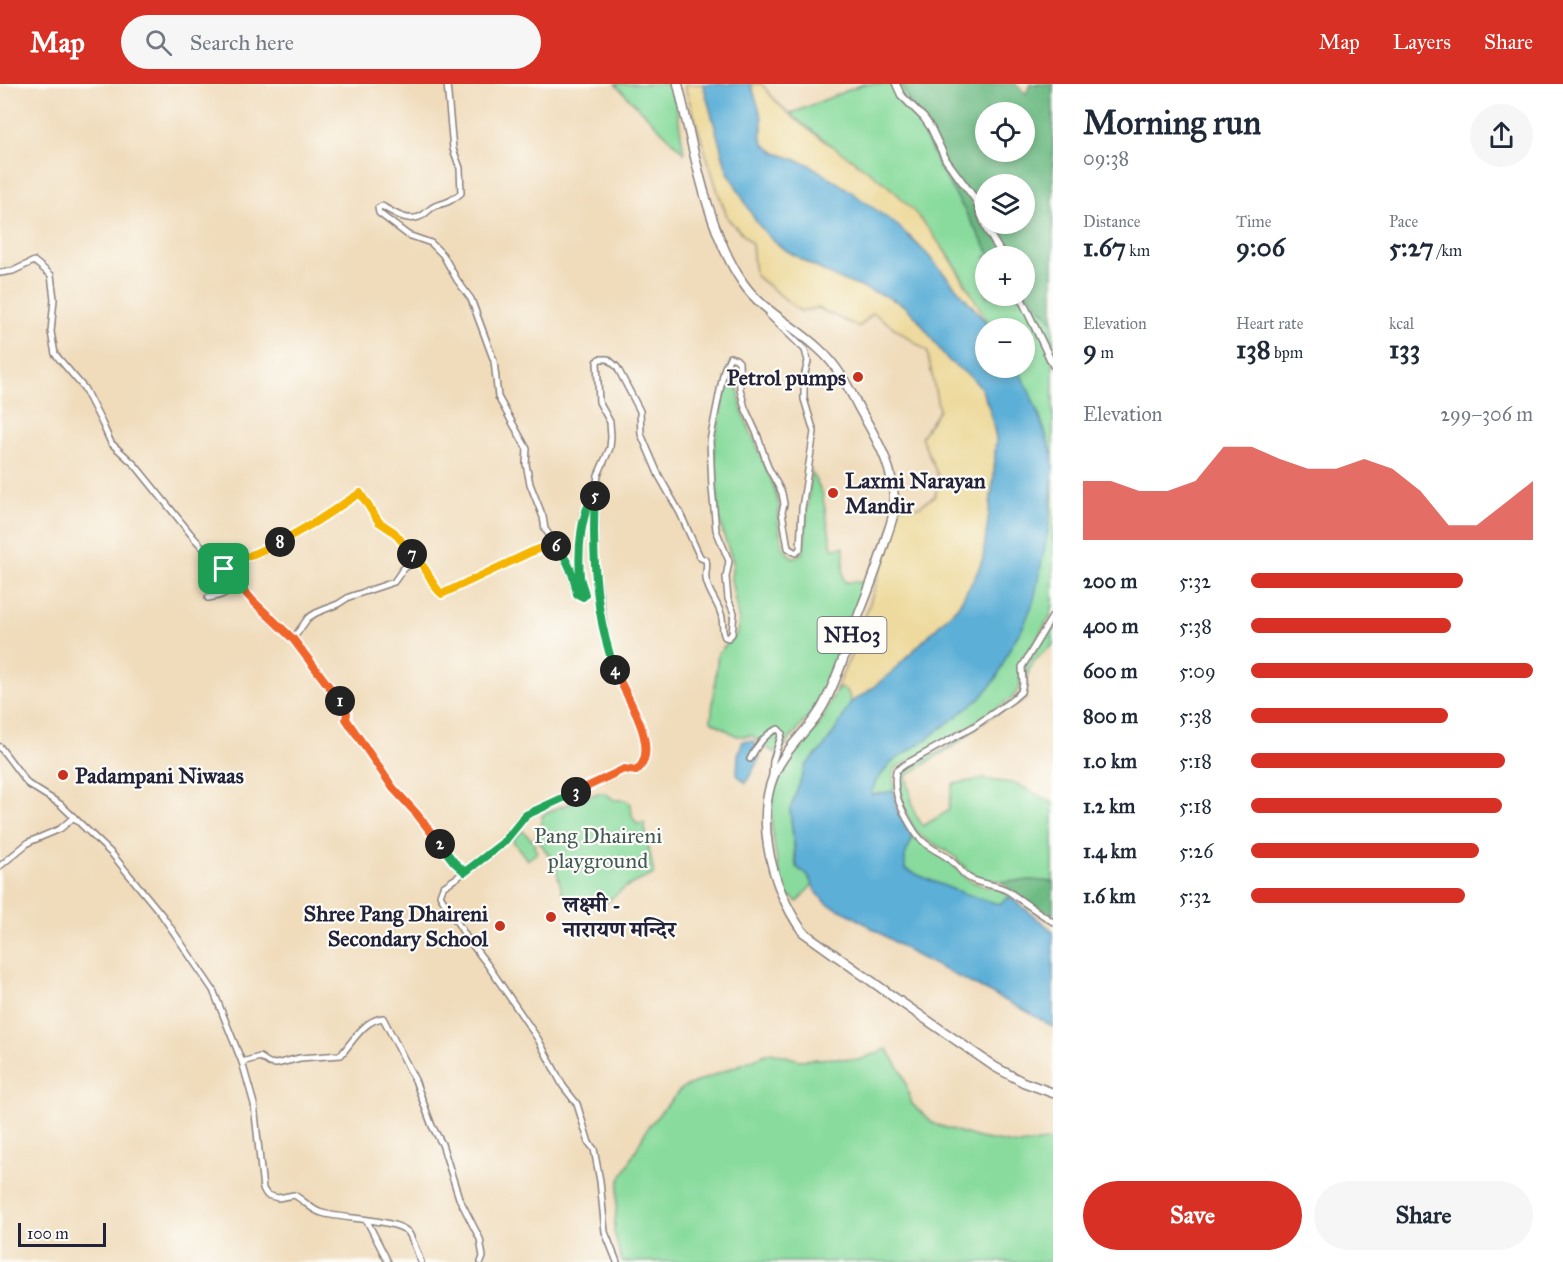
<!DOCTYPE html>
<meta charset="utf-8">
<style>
body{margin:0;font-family:"IM FELL Great Primer","Noto Serif Devanagari",serif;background:#f6f6f7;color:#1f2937;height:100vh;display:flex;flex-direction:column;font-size:22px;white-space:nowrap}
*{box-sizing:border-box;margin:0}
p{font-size:20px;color:#747a83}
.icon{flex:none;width:33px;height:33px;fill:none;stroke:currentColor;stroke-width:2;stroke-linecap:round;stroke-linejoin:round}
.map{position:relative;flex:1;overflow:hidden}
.drawer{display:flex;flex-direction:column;background:#fff;width:510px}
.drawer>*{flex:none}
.fabs{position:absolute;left:975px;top:18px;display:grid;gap:12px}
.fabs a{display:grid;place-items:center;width:60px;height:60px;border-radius:50%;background:#fff;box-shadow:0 3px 9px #0003;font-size:30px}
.scale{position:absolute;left:18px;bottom:15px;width:88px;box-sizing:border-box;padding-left:6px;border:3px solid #22223b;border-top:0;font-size:16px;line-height:21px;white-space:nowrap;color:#22223b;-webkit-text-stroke:4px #fdfcf7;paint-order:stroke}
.pin{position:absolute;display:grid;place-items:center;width:51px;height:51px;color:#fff;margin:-26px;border-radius:12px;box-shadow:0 3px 9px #0006}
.km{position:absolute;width:30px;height:30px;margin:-15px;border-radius:50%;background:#222;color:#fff;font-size:16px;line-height:30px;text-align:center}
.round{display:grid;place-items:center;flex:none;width:63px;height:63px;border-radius:32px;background:#f6f6f7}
.summary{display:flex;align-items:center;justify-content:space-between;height:102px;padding:0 30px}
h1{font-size:33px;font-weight:700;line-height:45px}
.metrics{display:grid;grid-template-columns:repeat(3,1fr);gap:9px;height:102px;padding:6px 30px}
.metrics div{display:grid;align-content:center}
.metrics b{font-size:26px;font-weight:700}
.metrics small{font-size:16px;font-weight:400}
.metrics p{font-size:16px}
.chart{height:168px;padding:12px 30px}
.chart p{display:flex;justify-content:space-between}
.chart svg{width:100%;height:108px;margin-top:6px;fill:#d93025;opacity:.7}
.cta{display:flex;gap:12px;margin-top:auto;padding:12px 30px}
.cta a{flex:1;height:69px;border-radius:36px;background:#d93025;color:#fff;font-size:24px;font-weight:700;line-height:69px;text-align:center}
.cta a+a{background:#f6f6f7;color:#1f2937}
ul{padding:0 30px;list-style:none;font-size:20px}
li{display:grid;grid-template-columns:96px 72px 1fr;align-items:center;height:45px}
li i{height:15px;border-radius:8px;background:#d93025}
header{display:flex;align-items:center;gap:36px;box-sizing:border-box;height:84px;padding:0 30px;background:#d93025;color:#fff}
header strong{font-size:28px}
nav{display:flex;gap:33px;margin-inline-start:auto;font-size:21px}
.search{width:420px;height:54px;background:#f6f6f7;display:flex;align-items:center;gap:15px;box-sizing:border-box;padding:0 21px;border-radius:33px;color:#747a83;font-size:22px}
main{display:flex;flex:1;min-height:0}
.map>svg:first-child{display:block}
</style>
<header>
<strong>Map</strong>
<div class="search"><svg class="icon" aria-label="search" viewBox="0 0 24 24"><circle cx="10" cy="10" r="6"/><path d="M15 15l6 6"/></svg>Search here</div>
<nav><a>Map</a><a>Layers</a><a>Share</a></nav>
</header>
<main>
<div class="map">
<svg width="1053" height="1178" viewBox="0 0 1053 1178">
<rect width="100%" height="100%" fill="#fdfcf7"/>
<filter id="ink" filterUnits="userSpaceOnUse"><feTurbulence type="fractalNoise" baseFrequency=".0167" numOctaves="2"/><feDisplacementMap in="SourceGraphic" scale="12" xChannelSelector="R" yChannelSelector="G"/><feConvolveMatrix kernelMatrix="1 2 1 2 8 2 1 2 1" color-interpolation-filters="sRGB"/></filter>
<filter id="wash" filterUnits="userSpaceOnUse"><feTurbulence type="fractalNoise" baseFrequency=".008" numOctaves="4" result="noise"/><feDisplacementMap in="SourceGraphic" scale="24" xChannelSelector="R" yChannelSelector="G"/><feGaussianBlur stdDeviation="1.35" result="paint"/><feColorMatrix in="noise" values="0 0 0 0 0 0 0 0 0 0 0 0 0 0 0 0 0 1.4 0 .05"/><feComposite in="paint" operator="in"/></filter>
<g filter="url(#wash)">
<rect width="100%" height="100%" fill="#f0dcbb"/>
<!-- green -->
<g fill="#89db9d" stroke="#567e6c" stroke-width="1.5">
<polygon points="615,0 673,0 684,69"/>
<path d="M863 0H901L940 84 991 172H986V212H1024L1025 207 1053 237V385C1050 350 1033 315 1017 284H1024V244H991L951 174 898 111 790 30Z"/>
<polygon points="731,278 734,279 742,327 774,403 779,421 778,438 783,464 793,474 803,469 811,387 822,408 832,464 844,463 843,493 845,498 869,498 827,599 812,628 778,670 764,663 753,652 737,652 711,637 718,569 736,551 739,538 731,495 733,478 723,449 719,432 714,361"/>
<polygon points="1053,394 1053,521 1050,533 1021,579 1020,603 1012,614 966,645 896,684 893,690 894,707 871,711 876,697 891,679 928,654 982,613 997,593 1010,564 1025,539 1048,447"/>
<path d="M1053 540V561C1026 582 1028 582 1026 615L986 635 961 657 906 692 915 730 923 742 948 727 953 700 983 695 1017 700 1053 719V798C1030 796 1006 800 984 795 971 792 964 782 955 773 945 764 930 760 920 751 906 737 896 706 901 687L946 664 1013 617 1022 608 1026 593 1024 583Z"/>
<path d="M841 603 848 608 851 618 838 642 824 663 806 682 790 726 796 783 808 792 812 801 798 818 784 809C775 769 762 722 782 684 791 667 810 655 821 638 828 627 829 612 841 603Z"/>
<polygon points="598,709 605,709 614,716 625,716 631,720 632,732 637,740 644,739 654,790 626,803 603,821 574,824 562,808 555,780 536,753 541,742 542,732 547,728"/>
<polygon points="523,747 533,757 537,769 527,776 513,757 513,754"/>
<path d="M913 753 951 778 965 794 980 801 1000 805 1010 813 999 820C967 812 935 799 905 785L904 772Z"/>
<polygon points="887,965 903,990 912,1020 934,1040 979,1054 1019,1061 1053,1056 1053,1178 622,1178 614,1148 619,1098 648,1043 682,1004 771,968 800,976 833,974 859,976"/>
</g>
<!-- forest -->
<g fill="#6ebb84" stroke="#486e60" stroke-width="1.5" fill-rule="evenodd">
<path d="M901 0H1016L1026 10 1030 0H1053V237L1025 207 1024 172H991L940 84ZM986 28H1024V68H986ZM986 100H1024V140H986Z"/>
<polygon points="1031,796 1053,798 1053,831 1022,815 1001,798"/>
</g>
<!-- sand -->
<g fill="#eeda9e" stroke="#887e6c" stroke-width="1.5">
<polygon points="684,0 703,0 727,86 755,136 782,164 808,179 837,194 888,213 905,222 918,235 941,267 972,294 981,304 990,326 996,354 994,391 983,474 977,489 958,522 892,588 866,609 851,618 848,608 841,603 835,607 856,560 878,494 896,422 918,423 935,412 939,394 921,353 939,326 927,267 873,229 859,243 818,224 800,227 755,191 752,160 728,135 718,108"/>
<path d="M751 0H762C796 48 855 71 897 110 937 148 963 195 990 242L912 154 808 80 776 69 763 60C761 52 763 46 762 39 760 26 755 13 751 0Z"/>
</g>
<!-- water -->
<g fill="#5bafd7" stroke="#3e6889" stroke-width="1.5">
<path d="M703 0H751L762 34 761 52 763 59 776 69 808 80 846 104 898 142 927 170 991 244H986V284H1017L1030 309 1045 349 1052 370 1053 385 1048 447 1034 516 1025 539 1010 564 997 593 982 613 928 654 891 679 876 697 871 711 894 707 897 726 913 753 905 772V785C935 799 967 812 999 820L1010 813 1053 847V943L1028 928 915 871 853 832 828 820 818 811 808 792 797 783 790 726 806 681 824 663 838 642 851 618 866 609 892 588 958 522 977 489 983 474 994 391 996 354 990 326 981 304 972 294 949 277 941 267 918 235 905 222 888 213 837 194 808 179 782 164 767 151 755 136 727 86Z"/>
<polygon points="743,657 754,657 760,673 746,699 737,691 738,671"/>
</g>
</g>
<g filter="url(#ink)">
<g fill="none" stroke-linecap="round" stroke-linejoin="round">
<defs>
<g id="minor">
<path d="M0 189 13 187 34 177 51 191 54 215 51 248 55 270 84 304 102 339 111 359 135 381 194 454 273 538 293 555 345 623 347 629 346 635 393 704 416 729 454 778 465 788 504 758 526 731 624 685 636 687 642 682 646 672V664L640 641 608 567 595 480 596 407 598 391 610 364 611 353 610 338 599 318 597 278 599 275H608L617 283 640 327 641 350 659 392 680 429 699 471 701 474 706 476C708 483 705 488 706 495 708 508 717 517 721 530 724 538 721 546 725 553L728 554 732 550 734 529 728 515 726 493 729 477 716 446 712 404 710 357 724 286 730 273 736 275 739 278 740 305 745 324 757 350 768 383 782 409 784 420 782 428 788 464 796 469 800 465 802 424 814 348 804 315V293L808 277 805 266 769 231 771 228"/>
<polyline points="557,462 568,482 577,510 583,513 585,511 580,493 581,451 583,431 595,408"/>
<polyline points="224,485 238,473 262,467 307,443 360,409 379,438 394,448 407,462 416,477"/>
<polyline points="208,514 218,512 242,503"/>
<path d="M1053 531 1022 583 1023 599 1021 608 1012 616 973 643 904 681 896 687C893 705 898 719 907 735 913 745 916 752 926 760 933 766 942 769 949 775 957 780 961 789 969 794 981 801 996 800 1008 807 1023 818 1038 828 1053 838"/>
<path d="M293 555 308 534 316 529 338 520 349 513 394 498 403 485 416 477C430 483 431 501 442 510L531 468 550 461 557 462 545 445 543 433 530 400 526 380 527 365 498 313 494 277 471 215 457 196 443 171 431 159 408 151 379 129 378 124 382 122C394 129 410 140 423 131 428 128 430 124 435 122 448 118 450 118 461 109L460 84 453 65 447 0"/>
<path d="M0 663 28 700 60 720 112 770 162 831 213 906 242 978 254 1020 263 1105 267 1111 278 1114 294 1111C304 1116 311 1126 322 1129 341 1135 395 1135 408 1148 412 1153 418 1171 421 1178"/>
<path d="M750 675C756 663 766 649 778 645L782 649 773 677 772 691"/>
<polyline points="0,782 29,758 60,745 74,733"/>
<polyline points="465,788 443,803 440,811 467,854 487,880 538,955 563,1002 577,1020 589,1059 594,1065 600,1097 605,1148 617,1178"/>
<path d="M242 978 260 973 269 979 276 980 300 974 341 971C353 957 364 936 383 934L415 996 432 1042 442 1060 459 1114 480 1155 483 1173 481 1178"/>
<polyline points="367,1137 388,1178"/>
</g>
<g id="tertiary">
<polyline points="896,0 901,11 924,34 931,44 946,76 975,115 987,146 1003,172"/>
<polyline points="1020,212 1053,281"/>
</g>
<path id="trunk" d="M678 0C693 62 707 147 743 199 762 227 795 242 819 265 837 281 848 302 859 324 878 357 896 386 894 426 893 435 889 445 886 454 879 480 869 505 859 530 848 561 839 591 824 620 814 640 796 654 784 673 749 722 770 803 803 848L895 914 995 983 1023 998 1053 1009"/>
</defs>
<!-- minor casing -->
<use href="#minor" stroke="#897f7b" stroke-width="8"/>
<!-- tertiary casing -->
<use href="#tertiary" stroke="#897f7b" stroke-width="9"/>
<!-- trunk casing -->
<use href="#trunk" stroke="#897f7b" stroke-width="11"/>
<!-- minor -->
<use href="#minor" stroke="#fff" stroke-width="5"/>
<!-- tertiary -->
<use href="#tertiary" stroke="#fff" stroke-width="6"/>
<!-- trunk -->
<use href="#trunk" stroke="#fff" stroke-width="8"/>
</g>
</g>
<g fill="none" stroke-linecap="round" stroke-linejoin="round" filter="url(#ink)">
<defs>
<polyline id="split-1" points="224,485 254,518 293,555 340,617"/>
<polyline id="split-2" points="340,617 347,629 346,635 393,704 416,729 440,760"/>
<polyline id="split-3" points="440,760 454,778 465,788 504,758 526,731 576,708"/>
<path id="split-4" d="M576 708 624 685 636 687C663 666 625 611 615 586"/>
<path id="split-5" d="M595 412C592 469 595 532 615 586"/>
<path id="split-6" d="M556 462C567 473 575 494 577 510L583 513 585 511C584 505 581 499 580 493 578 466 580 429 596 407L595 412"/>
<path id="split-7" d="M412 470C416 477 421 478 425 485 431 494 434 504 442 510L531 468 550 461 556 462"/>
<polyline id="split-8" points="280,458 317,437 360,409 379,438 394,448 412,470"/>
<polyline id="split-9" points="224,485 238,473 249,472 280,458"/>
</defs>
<!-- split-1 casing -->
<use href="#split-1" stroke="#fff" stroke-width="12"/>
<!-- split-2 casing -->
<use href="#split-2" stroke="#fff" stroke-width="12"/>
<!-- split-3 casing -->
<use href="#split-3" stroke="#fff" stroke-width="12"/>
<!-- split-4 casing -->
<use href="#split-4" stroke="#fff" stroke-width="12"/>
<!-- split-5 casing -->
<use href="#split-5" stroke="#fff" stroke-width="12"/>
<!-- split-6 casing -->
<use href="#split-6" stroke="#fff" stroke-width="12"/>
<!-- split-7 casing -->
<use href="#split-7" stroke="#fff" stroke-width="12"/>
<!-- split-8 casing -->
<use href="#split-8" stroke="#fff" stroke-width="12"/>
<!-- split-9 casing -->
<use href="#split-9" stroke="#fff" stroke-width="12"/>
<!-- split-1 -->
<use href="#split-1" stroke="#f0652b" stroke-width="8"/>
<!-- split-2 -->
<use href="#split-2" stroke="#f0652b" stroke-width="8"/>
<!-- split-3 -->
<use href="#split-3" stroke="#22a559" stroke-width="8"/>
<!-- split-4 -->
<use href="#split-4" stroke="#f0652b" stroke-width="8"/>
<!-- split-5 -->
<use href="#split-5" stroke="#22a559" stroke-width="8"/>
<!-- split-6 -->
<use href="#split-6" stroke="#22a559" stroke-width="8"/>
<!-- split-7 -->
<use href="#split-7" stroke="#f5b400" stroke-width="8"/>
<!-- split-8 -->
<use href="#split-8" stroke="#f5b400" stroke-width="8"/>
<!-- split-9 -->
<use href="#split-9" stroke="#f5b400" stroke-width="8"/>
</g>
<!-- markers -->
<g fill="#c8321e" stroke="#fdfcf7" stroke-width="2">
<circle cx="858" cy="293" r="6"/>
<circle cx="833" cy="409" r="6"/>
<circle cx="63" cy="691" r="6"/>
<circle cx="551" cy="833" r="6"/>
<circle cx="500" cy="842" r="6"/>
</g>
<g text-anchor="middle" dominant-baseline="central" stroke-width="4.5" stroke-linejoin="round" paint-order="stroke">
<!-- shield labels -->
<rect fill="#fdfcf7" stroke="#646373" stroke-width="1.5" x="817.5" y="533" width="69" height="36" rx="4.5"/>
<g font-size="21" font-weight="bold" fill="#22223b">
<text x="852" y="551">NH03</text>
</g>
<!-- poi labels -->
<g font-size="22" font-weight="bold" fill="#22223b" stroke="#fdfcf7" text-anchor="start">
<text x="846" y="293" text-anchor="end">Petrol pumps</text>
<text x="845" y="396">Laxmi Narayan<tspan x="845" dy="25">Mandir</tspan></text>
<text x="75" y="691">Padampani Niwaas</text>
<text x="563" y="820">लक्ष्मी -<tspan x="563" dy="25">नारायण मन्दिर</tspan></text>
<text x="488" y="829" text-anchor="end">Shree Pang Dhaireni<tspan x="488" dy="25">Secondary School</tspan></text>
</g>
<!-- park labels -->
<g font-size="22" fill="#415a58" stroke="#fdfcf7">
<text x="598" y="751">Pang Dhaireni<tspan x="598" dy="25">playground</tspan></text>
</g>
</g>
</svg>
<div class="fabs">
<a><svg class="icon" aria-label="locate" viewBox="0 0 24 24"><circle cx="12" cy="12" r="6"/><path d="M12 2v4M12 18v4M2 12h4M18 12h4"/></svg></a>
<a><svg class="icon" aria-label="layers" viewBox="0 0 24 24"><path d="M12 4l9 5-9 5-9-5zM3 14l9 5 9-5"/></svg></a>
<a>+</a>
<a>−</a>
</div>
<div class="scale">100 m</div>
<div class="pin" style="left:224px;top:485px;background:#1e9e55"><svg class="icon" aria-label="arrive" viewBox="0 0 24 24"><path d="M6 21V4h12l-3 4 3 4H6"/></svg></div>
<b class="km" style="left:340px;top:617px">1</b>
<b class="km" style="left:440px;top:760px">2</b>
<b class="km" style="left:576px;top:708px">3</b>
<b class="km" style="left:615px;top:586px">4</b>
<b class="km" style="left:595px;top:412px">5</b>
<b class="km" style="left:556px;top:462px">6</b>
<b class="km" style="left:412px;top:470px">7</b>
<b class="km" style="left:280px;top:458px">8</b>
</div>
<section class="drawer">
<div class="summary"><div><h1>Morning run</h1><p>09:38</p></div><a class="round"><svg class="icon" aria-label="share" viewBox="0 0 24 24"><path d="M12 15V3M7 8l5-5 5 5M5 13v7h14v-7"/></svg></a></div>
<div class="metrics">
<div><p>Distance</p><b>1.67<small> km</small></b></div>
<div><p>Time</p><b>9:06</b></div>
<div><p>Pace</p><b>5:27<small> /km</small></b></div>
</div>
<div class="metrics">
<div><p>Elevation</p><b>9<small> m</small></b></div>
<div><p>Heart rate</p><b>138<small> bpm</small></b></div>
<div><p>kcal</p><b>133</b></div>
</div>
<div class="chart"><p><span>Elevation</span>299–306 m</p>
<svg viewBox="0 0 160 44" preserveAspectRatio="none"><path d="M0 44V20L10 20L20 24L30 24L40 20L50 6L60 6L70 11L80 15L90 15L100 11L110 15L120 24L130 38L140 38L150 29L160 20V44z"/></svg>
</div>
<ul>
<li><b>200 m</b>5:32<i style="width:75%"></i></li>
<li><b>400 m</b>5:38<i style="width:71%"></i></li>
<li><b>600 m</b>5:09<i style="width:100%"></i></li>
<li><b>800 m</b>5:38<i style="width:70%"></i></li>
<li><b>1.0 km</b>5:18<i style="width:90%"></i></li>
<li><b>1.2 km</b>5:18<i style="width:89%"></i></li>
<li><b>1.4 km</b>5:26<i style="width:81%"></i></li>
<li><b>1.6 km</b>5:32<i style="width:76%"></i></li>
</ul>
<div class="cta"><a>Save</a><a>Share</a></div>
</section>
</main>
